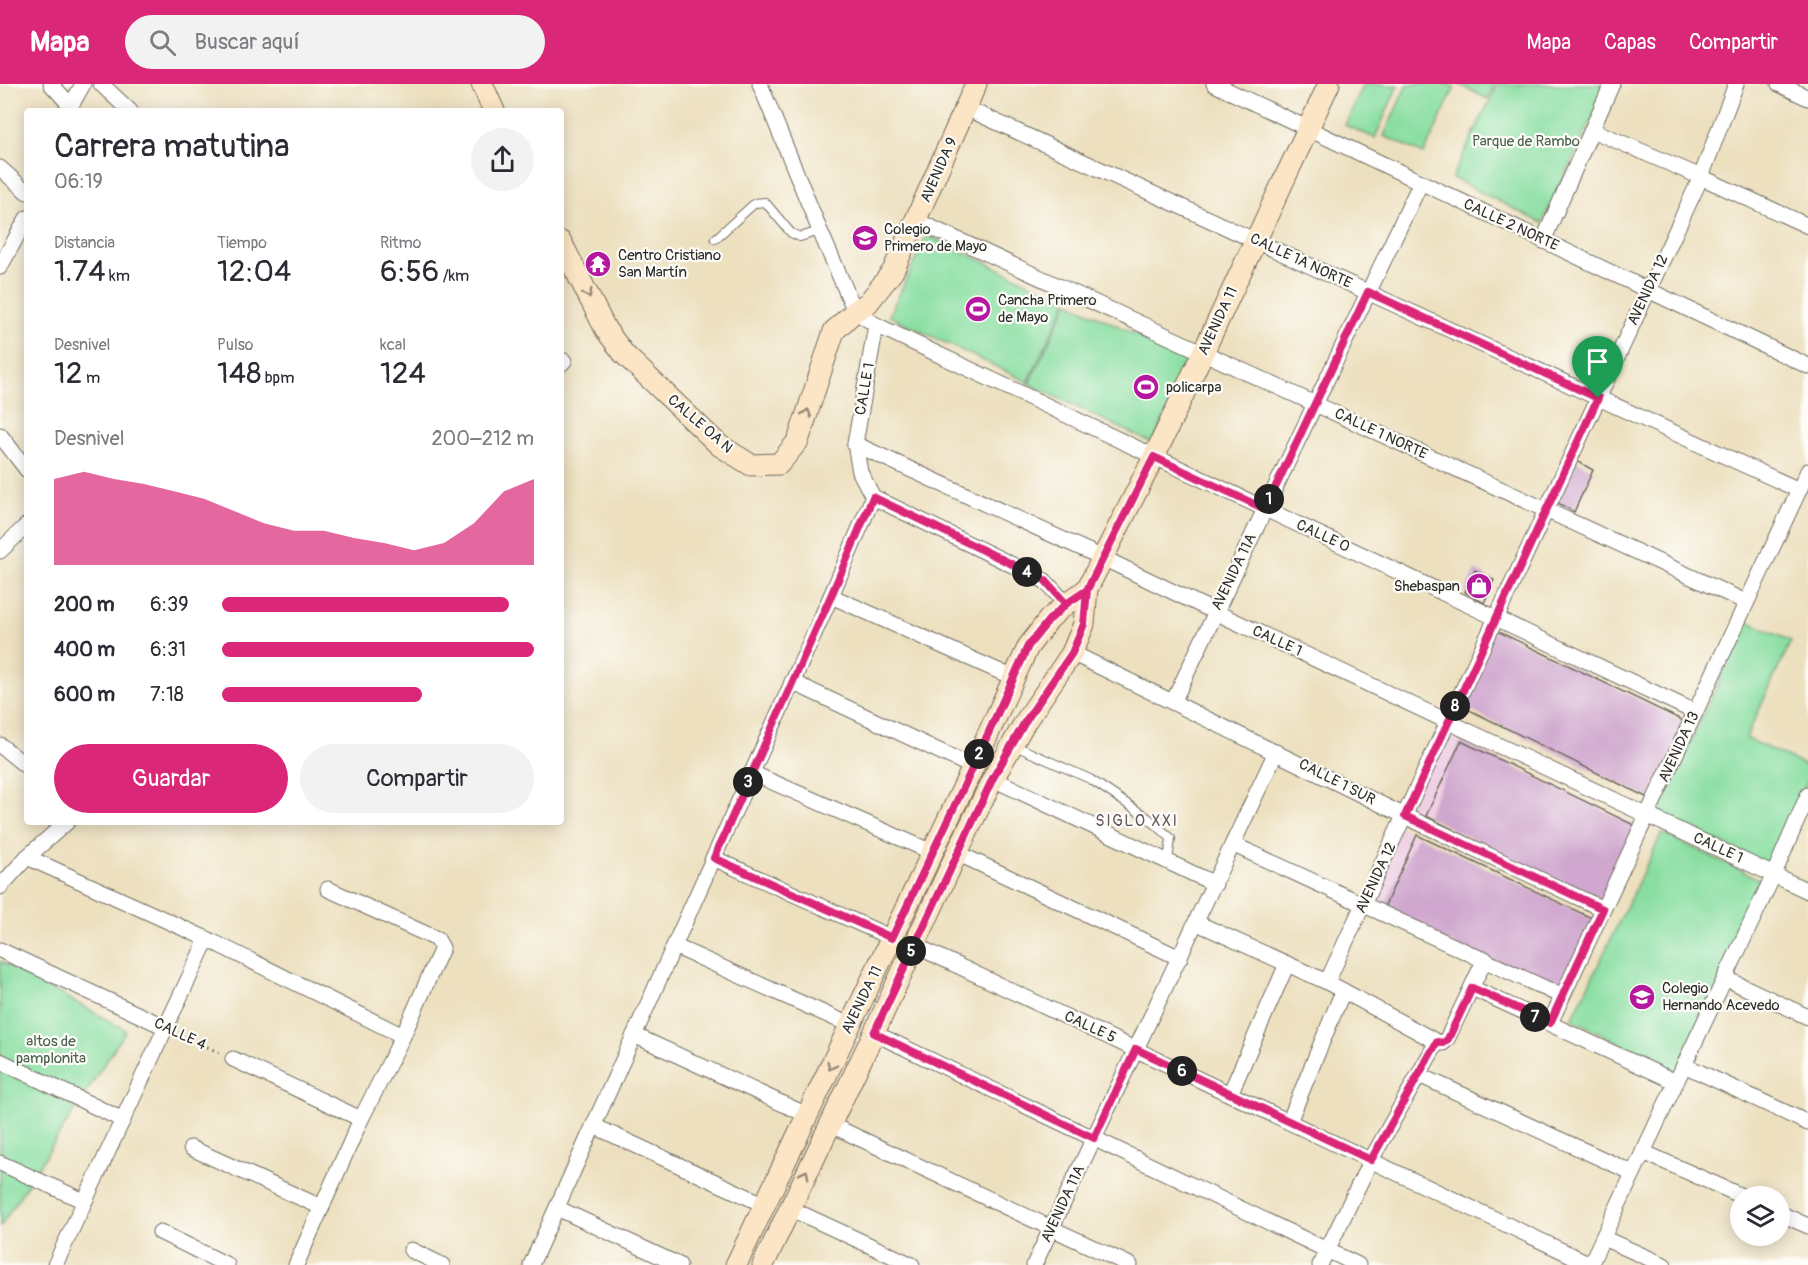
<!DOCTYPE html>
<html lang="es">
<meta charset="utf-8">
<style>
body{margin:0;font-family:Pangolin,sans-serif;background:#f2f2f3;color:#2b2b33;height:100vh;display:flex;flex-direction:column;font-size:22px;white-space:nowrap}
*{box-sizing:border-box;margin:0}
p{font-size:20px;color:#7c7c81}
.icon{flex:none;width:33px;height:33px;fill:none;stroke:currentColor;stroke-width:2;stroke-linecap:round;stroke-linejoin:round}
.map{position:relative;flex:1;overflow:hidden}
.panel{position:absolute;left:24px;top:24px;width:540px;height:717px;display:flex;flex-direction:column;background:#fff;border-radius:6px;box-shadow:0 3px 15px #0003}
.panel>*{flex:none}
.controls{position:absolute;left:1730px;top:1102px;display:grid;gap:12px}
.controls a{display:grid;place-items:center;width:60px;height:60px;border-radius:50%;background:#fff;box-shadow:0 3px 15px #0003;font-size:30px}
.pin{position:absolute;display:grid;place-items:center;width:51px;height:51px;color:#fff;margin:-62px -26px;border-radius:50% 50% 50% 0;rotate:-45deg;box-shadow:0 0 6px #0007}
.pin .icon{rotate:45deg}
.km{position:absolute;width:30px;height:30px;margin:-15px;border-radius:50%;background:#222;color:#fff;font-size:16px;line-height:30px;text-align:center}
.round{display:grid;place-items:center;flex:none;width:63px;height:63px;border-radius:32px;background:#f2f2f3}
.summary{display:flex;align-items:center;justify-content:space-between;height:102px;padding:0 30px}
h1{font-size:33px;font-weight:600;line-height:45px}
.metrics{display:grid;grid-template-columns:repeat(3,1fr);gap:9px;height:102px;padding:6px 30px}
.metrics div{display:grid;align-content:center}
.metrics b{font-size:30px;font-weight:600}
.metrics small{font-size:16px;font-weight:400}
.metrics p{font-size:16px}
.chart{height:168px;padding:12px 30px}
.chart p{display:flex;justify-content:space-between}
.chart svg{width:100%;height:108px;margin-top:6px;fill:#db2777;opacity:.7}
.action{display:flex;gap:12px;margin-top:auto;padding:12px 30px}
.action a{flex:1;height:69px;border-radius:36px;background:#db2777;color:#fff;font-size:24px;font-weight:600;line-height:69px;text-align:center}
.action a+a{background:#f2f2f3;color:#2b2b33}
ul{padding:0 30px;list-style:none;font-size:20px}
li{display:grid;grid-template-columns:96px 72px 1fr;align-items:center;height:45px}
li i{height:15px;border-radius:8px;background:#db2777}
header{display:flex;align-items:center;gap:36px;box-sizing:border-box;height:84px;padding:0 30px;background:#db2777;color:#fff}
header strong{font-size:28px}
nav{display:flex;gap:33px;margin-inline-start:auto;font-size:21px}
.search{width:420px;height:54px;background:#f2f2f3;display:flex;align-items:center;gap:15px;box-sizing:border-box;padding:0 21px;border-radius:33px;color:#7c7c81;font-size:22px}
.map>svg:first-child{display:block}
</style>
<header>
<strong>Mapa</strong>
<div class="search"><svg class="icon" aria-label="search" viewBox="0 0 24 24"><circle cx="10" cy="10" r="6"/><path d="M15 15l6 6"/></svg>Buscar aquí</div>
<nav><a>Mapa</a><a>Capas</a><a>Compartir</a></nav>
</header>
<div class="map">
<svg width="1808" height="1181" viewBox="0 0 1808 1181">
<rect width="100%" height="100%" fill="#fdfcf7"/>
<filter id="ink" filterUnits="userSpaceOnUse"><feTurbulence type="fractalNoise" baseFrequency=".0167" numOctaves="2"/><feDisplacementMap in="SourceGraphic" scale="12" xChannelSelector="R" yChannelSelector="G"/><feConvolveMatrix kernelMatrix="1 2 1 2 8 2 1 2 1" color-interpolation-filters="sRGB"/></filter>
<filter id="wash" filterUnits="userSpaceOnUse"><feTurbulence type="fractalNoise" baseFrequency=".008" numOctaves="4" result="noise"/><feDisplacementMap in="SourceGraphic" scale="24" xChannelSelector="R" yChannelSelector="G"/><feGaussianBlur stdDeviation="1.35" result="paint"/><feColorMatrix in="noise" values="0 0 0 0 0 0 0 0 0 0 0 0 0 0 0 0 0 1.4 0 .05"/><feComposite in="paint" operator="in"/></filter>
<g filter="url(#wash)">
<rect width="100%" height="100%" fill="#ede0bf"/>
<!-- built -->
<g fill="#efd0e5">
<polygon points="1444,649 1461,657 1426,732 1409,724"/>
<polygon points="1400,743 1417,751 1382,828 1365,820"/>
</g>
<!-- green -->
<g fill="#88dea1" stroke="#5a8466" stroke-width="1.5">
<polygon points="1364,0 1398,1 1375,54 1345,41"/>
<polygon points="1407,0 1448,0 1455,3 1424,70 1384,52"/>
<polygon points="1458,0 1495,0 1488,15"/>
<polygon points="1498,0 1609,0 1542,139 1452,94"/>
<polygon points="927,151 1067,217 1028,298 889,232"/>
<polygon points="1068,218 1192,277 1152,359 1029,300"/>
<polygon points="1747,537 1791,557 1746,654 1808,683 1808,696 1769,781 1657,730"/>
<polygon points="1662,749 1763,797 1679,989 1572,935"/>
<polygon points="0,877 126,946 0,1143"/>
</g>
<g id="blocks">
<!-- building -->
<g fill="#d0a8cf">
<polygon points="1577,377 1593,386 1574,428 1556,418"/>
<polygon points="1475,486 1494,496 1484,519 1465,508"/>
<polygon points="1493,545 1686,638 1650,715 1457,620"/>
<polygon points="1461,657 1640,744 1604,821 1426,732"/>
<polygon points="1417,751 1596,836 1560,910 1382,828"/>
</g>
</g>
</g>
<g filter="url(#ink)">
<use href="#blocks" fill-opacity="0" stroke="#6f6a5f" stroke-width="1.5"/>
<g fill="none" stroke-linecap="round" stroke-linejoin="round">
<defs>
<g id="lane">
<polyline points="715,155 755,119 765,118 791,149 800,153 820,147"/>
<polyline points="1013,661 1090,695 1148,734 1171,754 1168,777"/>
</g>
<g id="street">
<polyline points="51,0 71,22"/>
<polyline points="101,0 130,27"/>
<polyline points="760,0 820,147 855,227 876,241 1695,628"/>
<polyline points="1214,0 1808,282"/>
<polyline points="1779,0 1808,14"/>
<polyline points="966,24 1799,406"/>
<polyline points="68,27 83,0"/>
<polyline points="1592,46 1701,93 1808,142"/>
<polyline points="0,84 27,108"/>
<polyline points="917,137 1746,518"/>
<polyline points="1543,157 1612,0"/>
<polyline points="0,183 27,134"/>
<polyline points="876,241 855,360 860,388 873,413 1045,497 1066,520"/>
<polyline points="561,280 564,277"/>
<polyline points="0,351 27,386"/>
<polyline points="855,360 1103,474 1215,528 1808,807"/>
<polyline points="0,467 27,441"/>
<polyline points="831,512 1014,594"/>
<polyline points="1072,569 1405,732 1603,825"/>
<polyline points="792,598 973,683"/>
<polyline points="1173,618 1421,98"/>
<polyline points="0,661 27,683"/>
<polyline points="752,689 932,768"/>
<polyline points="993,695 1215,800"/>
<polyline points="1234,761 1562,912"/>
<polyline points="957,769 1180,874"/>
<polyline points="27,773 207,855 403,952"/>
<polyline points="713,774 892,854"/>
<polyline points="0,803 27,773 67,738"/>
<polyline points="1197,839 1327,898 1437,958"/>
<polyline points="914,861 1590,1180"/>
<polyline points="674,862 850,941"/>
<polyline points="0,866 165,943"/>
<polyline points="1725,894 1808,933"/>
<polyline points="1327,898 1701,93 1736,0"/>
<polyline points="1472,904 1676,998"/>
<polyline points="1550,939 1808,387"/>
<polyline points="874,949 1358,1181"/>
<polyline points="634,951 807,1031"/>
<polyline points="233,975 361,1035"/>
<polyline points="0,977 123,1036"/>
<polyline points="1684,981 1808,1039"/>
<polyline points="1419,991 1633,1089"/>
<polyline points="1230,1010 1287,880"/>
<polyline points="1289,1038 1343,907"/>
<polyline points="829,1040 1130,1181"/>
<polyline points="594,1042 765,1121"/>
<polyline points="191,1064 321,1123"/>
<polyline points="1643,1068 1744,1113"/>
<polyline points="0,1079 84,1117"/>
<polyline points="557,1124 679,1181"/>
<polyline points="789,1124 912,1181"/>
<polyline points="1779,1129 1808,1142"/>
<polyline points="160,1148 227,1181"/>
<polyline points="1603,1154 1664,1181"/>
<polyline points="411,1166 442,1181"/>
<polyline points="55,1181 207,855"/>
<polyline points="296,1181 361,1035 403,952 442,864 437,855 328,805"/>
<polyline points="531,1181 831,512 873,413"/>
<polyline points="1034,1181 1276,668"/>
<polyline points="1320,1181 1371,1076 1437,958 1443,959 1447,955 1485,875"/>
<polyline points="1590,1181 1774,790 1808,711"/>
</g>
<g id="secondary">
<polyline points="482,0 494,27"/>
<polyline points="561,158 606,246 624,270 719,361 751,381 779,380 798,357 834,247 855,227 868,219 893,187 976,0"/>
<polyline points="736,1181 973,683 1028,563 1049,535 1066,520 1087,505"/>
<polyline points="763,1181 874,949 957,769 993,695 1025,638 1072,569 1084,540 1087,505 1154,373 1329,0"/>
</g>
</defs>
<!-- lane casing -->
<use href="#lane" stroke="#6f6a5f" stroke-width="10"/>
<!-- street casing -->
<use href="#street" stroke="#6f6a5f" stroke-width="17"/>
<!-- secondary casing -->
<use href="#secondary" stroke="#6f6a5f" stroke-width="23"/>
<!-- path -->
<polyline stroke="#6f6a5f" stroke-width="3" stroke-dasharray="1.5 4.5" stroke-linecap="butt" points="180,950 220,969"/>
<!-- lane -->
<use href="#lane" stroke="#fff" stroke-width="8"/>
<!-- street -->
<use href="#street" stroke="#fff" stroke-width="15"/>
<!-- secondary -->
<use href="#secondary" stroke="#fce5c4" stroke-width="21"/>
</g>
<!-- one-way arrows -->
<defs><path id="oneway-chevron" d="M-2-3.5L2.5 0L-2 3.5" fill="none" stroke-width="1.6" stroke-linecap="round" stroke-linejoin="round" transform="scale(1.5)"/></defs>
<g stroke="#948878">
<use href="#oneway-chevron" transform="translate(588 210) rotate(63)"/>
<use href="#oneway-chevron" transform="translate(807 329) rotate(-72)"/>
<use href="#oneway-chevron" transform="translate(831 982) rotate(115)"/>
<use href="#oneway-chevron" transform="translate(805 1090) rotate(-64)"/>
</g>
</g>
<g fill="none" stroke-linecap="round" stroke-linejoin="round" filter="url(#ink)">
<defs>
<polyline id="route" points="1598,314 1368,208 1265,425 1154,373 1087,506 1066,520 1049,536 1028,562 973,683 892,854 714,774 831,512 873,413 1045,496 1066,520 1087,506 1084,540 1072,569 1025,638 993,694 874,949 1094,1054 1136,965 1371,1076 1437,958 1443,959 1448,955 1472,904 1550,939 1603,825 1405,732 1598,314"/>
</defs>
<!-- route casing -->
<use href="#route" stroke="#fff" stroke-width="12"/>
<!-- route -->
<use href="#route" stroke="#db2777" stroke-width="8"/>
</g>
<!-- icons -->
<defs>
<symbol id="school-disc" viewBox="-11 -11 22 22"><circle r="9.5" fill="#b5179e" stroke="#fdfcf7"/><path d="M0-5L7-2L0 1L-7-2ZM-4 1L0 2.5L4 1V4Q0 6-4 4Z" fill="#fff"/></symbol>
<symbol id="temple-disc" viewBox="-11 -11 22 22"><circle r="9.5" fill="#b5179e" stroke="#fdfcf7"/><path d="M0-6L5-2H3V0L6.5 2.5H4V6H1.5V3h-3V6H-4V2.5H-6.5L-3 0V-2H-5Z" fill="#fff"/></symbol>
<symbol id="stadium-disc" viewBox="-11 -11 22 22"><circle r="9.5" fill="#b5179e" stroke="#fdfcf7"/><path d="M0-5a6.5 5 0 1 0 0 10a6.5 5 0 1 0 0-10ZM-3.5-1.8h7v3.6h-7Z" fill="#fff"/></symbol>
<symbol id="shop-disc" viewBox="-11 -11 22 22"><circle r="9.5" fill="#b5179e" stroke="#fdfcf7"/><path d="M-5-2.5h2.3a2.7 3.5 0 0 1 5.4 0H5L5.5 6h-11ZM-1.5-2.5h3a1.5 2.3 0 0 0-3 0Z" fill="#fff"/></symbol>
</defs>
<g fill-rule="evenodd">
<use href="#school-disc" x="850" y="139" width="30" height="30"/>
<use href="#temple-disc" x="583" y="165" width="30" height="30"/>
<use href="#stadium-disc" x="963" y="210" width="30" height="30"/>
<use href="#stadium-disc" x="1131" y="288" width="30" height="30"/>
<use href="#shop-disc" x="1464" y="487" width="30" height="30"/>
<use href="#school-disc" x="1627" y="898" width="30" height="30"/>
</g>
<g text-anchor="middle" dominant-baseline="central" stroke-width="4.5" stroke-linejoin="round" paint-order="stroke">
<!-- park labels -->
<g font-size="15" fill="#47614e" stroke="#fdfcf7">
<text x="1526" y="57">Parque de Rambo</text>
<text x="51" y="957">altos de<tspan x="51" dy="17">pamplonita</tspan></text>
</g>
<!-- street labels -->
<g font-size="15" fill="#2b2b2b" stroke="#fdfcf7">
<text transform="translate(939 86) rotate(-66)">AVENIDA 9</text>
<text transform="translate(1511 141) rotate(25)">CALLE 2 NORTE</text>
<text transform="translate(1301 177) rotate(25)">CALLE 1A NORTE</text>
<text transform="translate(1648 206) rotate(-65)">AVENIDA 12</text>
<text transform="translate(1218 237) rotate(-65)">AVENIDA 11</text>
<text transform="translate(865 305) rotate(-80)">CALLE 1</text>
<text transform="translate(700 340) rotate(41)">CALLE 0A N</text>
<text transform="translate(1381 350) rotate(25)">CALLE 1 NORTE</text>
<text transform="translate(1323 452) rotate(25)">CALLE 0</text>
<text transform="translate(1234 488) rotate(-64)">AVENIDA 11A</text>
<text transform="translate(1277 557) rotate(25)">CALLE 1</text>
<text transform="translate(1679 663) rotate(-65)">AVENIDA 13</text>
<text transform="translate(1337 698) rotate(27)">CALLE 1 SUR</text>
<text transform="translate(1718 764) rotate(25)">CALLE 1</text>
<text transform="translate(1376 794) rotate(-65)">AVENIDA 12</text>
<text transform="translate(862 916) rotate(-64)">AVENIDA 11</text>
<text transform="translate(1090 943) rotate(25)">CALLE 5</text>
<text transform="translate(180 950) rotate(25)">CALLE 4</text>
<text transform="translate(1063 1120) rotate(-65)">AVENIDA 11A</text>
</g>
<!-- poi labels -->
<g font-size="15" fill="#2b2b2b" stroke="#fdfcf7" text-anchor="start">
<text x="884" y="145">Colegio<tspan x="884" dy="17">Primero de Mayo</tspan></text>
<text x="618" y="171">Centro Cristiano<tspan x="618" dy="17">San Martín</tspan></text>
<text x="998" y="216">Cancha Primero<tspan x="998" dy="17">de Mayo</tspan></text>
<text x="1166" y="303">policarpa</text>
<text x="1460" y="502" text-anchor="end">Shebaspan</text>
<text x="1662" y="904">Colegio<tspan x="1662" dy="17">Hernando Acevedo</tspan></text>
</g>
<!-- neighbourhood labels -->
<g font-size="16" letter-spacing="1.5" fill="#655764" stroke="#fdfcf7">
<text x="1137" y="737">SIGLO XXI</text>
</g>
</g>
</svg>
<div class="controls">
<a><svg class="icon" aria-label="layers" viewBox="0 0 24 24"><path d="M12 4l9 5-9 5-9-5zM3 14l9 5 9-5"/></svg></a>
</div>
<div class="pin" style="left:1598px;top:314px;background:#1e9e55"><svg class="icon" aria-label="arrive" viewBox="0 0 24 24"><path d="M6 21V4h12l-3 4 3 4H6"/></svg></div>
<b class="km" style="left:1269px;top:415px">1</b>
<b class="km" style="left:979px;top:670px">2</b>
<b class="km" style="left:748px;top:698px">3</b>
<b class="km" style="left:1027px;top:488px">4</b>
<b class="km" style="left:911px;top:867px">5</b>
<b class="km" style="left:1182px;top:987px">6</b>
<b class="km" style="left:1535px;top:933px">7</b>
<b class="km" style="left:1455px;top:622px">8</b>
<section class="panel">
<div class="summary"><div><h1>Carrera matutina</h1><p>06:19</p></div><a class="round"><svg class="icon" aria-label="share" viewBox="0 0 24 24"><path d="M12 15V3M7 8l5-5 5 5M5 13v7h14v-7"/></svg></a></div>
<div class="metrics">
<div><p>Distancia</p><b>1.74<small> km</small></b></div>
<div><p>Tiempo</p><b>12:04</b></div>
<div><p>Ritmo</p><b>6:56<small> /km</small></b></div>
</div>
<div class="metrics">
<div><p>Desnivel</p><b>12<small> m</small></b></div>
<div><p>Pulso</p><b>148<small> bpm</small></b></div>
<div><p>kcal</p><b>124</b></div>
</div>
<div class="chart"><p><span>Desnivel</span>200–212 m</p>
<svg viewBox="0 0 160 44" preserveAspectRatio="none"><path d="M0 44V9L10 6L20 9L30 11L40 14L50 17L60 22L70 27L80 30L90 30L100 33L110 35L120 38L130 35L140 27L150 14L160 9V44z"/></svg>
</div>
<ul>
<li><b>200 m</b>6:39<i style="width:92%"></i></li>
<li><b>400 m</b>6:31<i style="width:100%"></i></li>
<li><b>600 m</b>7:18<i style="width:64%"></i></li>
</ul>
<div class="action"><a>Guardar</a><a>Compartir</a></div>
</section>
</div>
